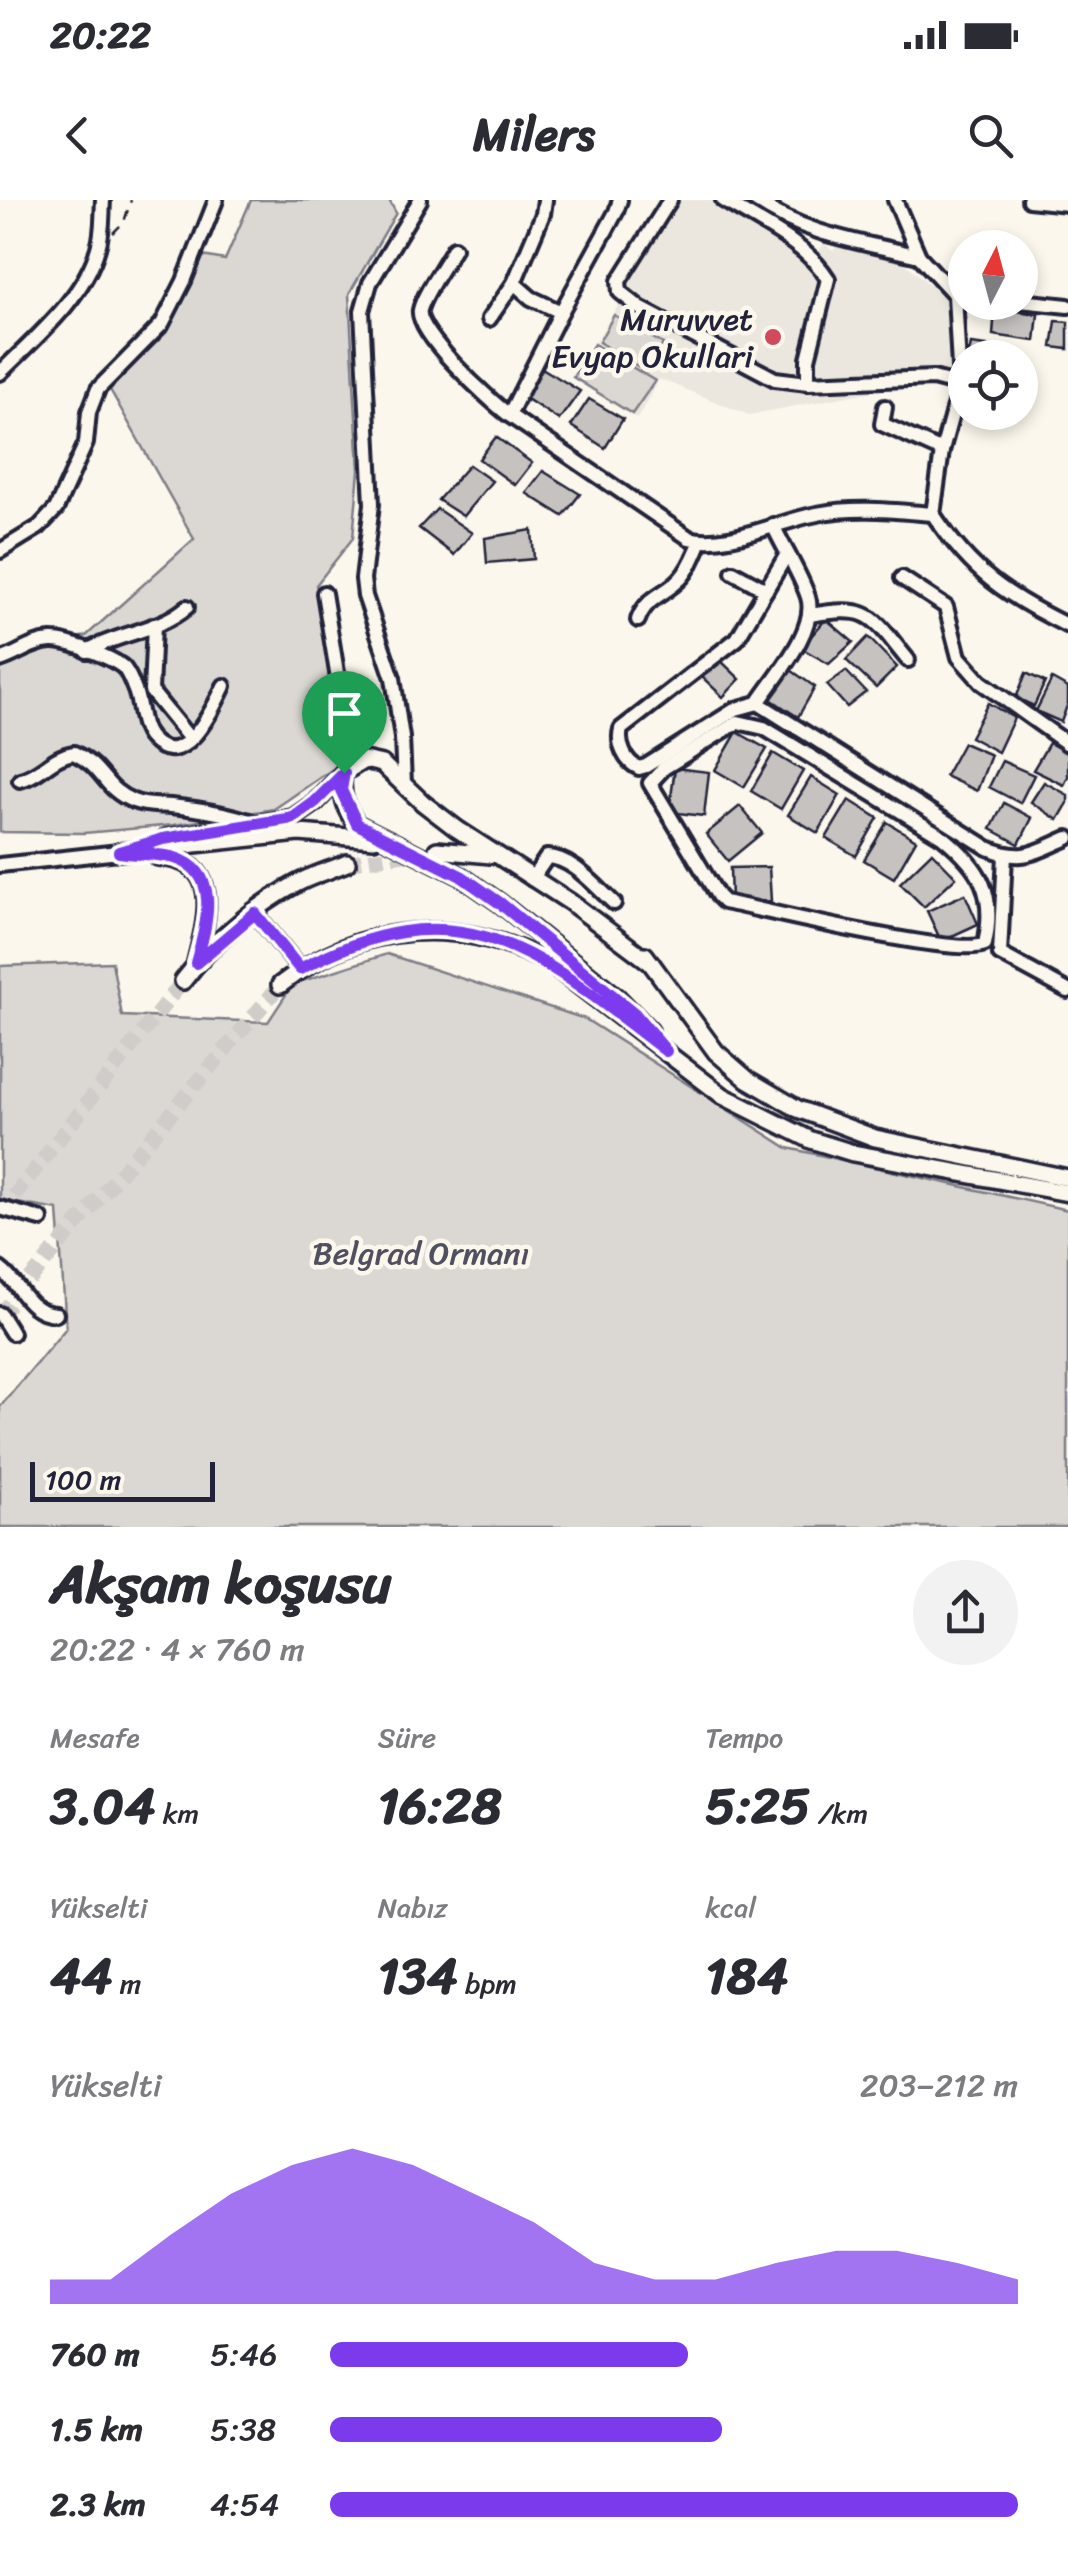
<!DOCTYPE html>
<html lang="tr">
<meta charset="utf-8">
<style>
body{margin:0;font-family:Sriracha,sans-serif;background:#f2f2f3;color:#2b2b33;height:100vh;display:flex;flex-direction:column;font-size:38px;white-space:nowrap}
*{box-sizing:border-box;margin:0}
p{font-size:32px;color:#7c7c81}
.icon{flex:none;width:55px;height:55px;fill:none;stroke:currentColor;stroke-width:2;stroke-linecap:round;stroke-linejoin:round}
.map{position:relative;height:1327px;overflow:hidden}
.drawer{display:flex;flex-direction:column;background:#fff;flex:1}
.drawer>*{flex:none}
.needle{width:65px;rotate:6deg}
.tools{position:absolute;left:948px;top:30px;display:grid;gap:20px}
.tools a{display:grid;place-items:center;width:90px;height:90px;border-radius:50%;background:#fff;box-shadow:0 5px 15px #0003;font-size:50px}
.scale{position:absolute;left:30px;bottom:25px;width:185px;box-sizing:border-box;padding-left:10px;border:5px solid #22223b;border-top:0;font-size:28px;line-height:35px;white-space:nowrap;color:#22223b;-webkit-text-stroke:8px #fbf7ec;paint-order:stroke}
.pin{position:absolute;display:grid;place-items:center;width:85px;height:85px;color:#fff;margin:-102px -42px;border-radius:50% 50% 50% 0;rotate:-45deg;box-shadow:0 0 10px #0007}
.pin .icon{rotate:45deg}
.round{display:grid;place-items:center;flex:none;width:105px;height:105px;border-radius:52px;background:#f2f2f3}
.headline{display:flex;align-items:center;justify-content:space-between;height:170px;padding:0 50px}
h1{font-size:55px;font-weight:800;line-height:75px}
.stats{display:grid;grid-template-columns:repeat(3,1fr);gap:15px;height:170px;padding:10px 50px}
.stats div{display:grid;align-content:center}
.stats b{font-size:50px;font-weight:800}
.stats small{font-size:28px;font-weight:400}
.stats p{font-size:28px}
.chart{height:280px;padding:20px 50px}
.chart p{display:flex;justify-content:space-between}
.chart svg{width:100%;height:180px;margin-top:10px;fill:#7c3aed;opacity:.7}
ul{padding:0 50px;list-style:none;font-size:32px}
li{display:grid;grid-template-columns:160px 120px 1fr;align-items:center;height:75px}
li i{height:25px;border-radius:12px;background:#7c3aed}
.status{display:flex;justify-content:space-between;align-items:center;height:70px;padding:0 50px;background:#fff;direction:ltr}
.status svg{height:28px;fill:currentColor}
header{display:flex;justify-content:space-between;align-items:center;height:130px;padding:0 50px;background:#fff;font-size:45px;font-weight:800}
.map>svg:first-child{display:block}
</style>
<div class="status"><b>20:22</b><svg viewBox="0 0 49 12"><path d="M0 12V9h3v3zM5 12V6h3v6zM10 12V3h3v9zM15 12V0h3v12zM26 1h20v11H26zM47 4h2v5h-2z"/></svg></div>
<header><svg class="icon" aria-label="back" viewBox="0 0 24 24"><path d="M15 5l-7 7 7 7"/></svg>Milers<svg class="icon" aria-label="search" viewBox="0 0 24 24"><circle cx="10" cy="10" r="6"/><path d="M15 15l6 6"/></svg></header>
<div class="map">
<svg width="1068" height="1327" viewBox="0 0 1068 1327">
<rect width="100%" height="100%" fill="#fbf7ec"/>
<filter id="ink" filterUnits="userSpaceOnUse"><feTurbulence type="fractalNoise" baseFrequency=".01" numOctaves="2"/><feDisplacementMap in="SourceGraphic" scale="20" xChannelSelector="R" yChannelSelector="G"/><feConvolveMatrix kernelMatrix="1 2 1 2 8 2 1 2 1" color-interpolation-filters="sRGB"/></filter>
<g filter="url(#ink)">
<!-- built -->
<polygon fill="#ebe7df" points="659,0 743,0 819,51 824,43 833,51 841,40 898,57 946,99 949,173 933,171 930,188 895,187 749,215 659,179 637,219 574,176 621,101 611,86"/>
<!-- green -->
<g fill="#dbd8d3" stroke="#7e7d87" stroke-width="2.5">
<polygon points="251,0 389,0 396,13 349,94 359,270 353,338 316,385 350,491 337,566 274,609 174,625 84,633 0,632 0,454 86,436 194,339 108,186 125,153 181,88 197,55 225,60"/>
<polygon points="614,115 663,144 647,172 599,142"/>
<polygon points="594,144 655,181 632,214 573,177"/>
<polygon points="387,754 585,819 788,948 1068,1010 1068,1327 0,1327 0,1207 66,1128 58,1010 0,1000 0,766 112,762 122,816 268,822 293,784"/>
</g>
<!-- building -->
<g fill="#c6c2c0" stroke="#22223b" stroke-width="2.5">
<polygon points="995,108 1038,114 1035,141 993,135"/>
<polygon points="1056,121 1068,122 1068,149 1052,147"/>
<polygon points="971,144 1017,150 1016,158 968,158"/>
<polygon points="542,168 580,191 559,220 524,197"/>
<polygon points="1020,183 1031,184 1028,209 1020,208"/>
<polygon points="589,199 623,219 605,248 571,226"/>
<polygon points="496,237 532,263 515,285 479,259"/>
<polygon points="469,265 492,281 463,316 438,300"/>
<polygon points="543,271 580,294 563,316 526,293"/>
<polygon points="437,309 472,333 454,355 419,328"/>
<polygon points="532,330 534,359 487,363 485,338"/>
<polygon points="826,419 853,442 829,464 801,448"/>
<polygon points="868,437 897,467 876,488 846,460"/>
<polygon points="719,459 740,479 723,497 702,477"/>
<polygon points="788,468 815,487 798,517 769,498"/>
<polygon points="846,471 866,492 847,507 827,485"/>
<polygon points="1026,473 1045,482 1034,506 1016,498"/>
<polygon points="1052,479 1068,488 1068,503 1061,522 1036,511"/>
<polygon points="988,503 1014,518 998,552 970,537"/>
<polygon points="737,532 767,549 744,587 715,570"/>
<polygon points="963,543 991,555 977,591 945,576"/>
<polygon points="1049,543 1068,553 1068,577 1064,585 1033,570"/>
<polygon points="773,553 803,571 781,609 751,591"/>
<polygon points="1002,561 1034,575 1020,603 989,587"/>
<polygon points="675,568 709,572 704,616 669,612"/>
<polygon points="811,577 840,595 818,633 788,615"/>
<polygon points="1044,582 1068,595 1068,603 1058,620 1031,602"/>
<polygon points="849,600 878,618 856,656 826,638"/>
<polygon points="1004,603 1032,618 1019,644 991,629"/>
<polygon points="740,606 762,633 728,661 706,634"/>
<polygon points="887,622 916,640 894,678 864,660"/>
<polygon points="932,652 956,677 924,707 900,683"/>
<polygon points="769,667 771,701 731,702 730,668"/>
<polygon points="965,694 978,724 941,741 927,711"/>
</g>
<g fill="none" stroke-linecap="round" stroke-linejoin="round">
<!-- major-tunnel -->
<g stroke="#d0ccc9" stroke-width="15" stroke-dasharray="15 8" stroke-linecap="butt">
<polyline points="347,663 418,652"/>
<polyline points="0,1014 183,781"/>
<polyline points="0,1115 280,785"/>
</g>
<defs>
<g id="minor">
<polyline points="670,0 619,81 620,92 640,108 775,179 808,183"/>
<path d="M723 0C758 22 806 43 828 79L808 159V183L933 178 960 185"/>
<path d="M755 0C804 35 862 42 919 56"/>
<path d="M895 0 919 56 955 95 960 185 942 251 933 314C972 373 1007 396 1068 426"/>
<polyline points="1029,0 1068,4"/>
<path d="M454 48C445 65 424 93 420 110 415 132 490 201 509 215"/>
<polyline points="514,83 531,98 561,112 616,12 620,0"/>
<polyline points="1020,101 1068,106"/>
<path d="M561 112 509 215 689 338C727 348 779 321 817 314 856 306 895 311 933 314"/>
<polyline points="489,119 514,83 543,14 545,0"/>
<path d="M0 173C35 138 84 98 98 48 103 33 102 15 103 0"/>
<polyline points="885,207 882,224 942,251"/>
<path d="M773 325C784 349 800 373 808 397 818 429 775 477 758 503L736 509 646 566 639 568C625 562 617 544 621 529L737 439 787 354"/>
<polyline points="0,351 39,327 56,309 86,243 89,212 98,189 162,124 184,81 216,0"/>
<polyline points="733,372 766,390"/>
<polyline points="902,378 946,407 959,457 981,482 1068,544"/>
<polyline points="324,393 348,540 351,552 360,561"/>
<path d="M810 415C872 405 870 414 908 460"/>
<path d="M638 420C646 397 665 395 680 379 690 369 695 354 701 341"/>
<polyline points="154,425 151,491 190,539"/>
<path d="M87 451C119 433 159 431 187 407"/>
<path d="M0 460C17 455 32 442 51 441 66 440 111 457 123 467 127 471 132 482 134 488 141 503 139 526 151 539 183 574 213 509 224 486"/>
<path d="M758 503 988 648C1024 663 1035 652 1068 638"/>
<path d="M738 522 764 528 943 637C981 668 996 694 985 744 959 758 765 710 724 702L718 696 650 583 664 568Z"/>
<path d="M20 580C41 575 52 556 74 553 105 568 103 589 133 601 145 606 159 605 171 606 201 609 227 613 255 623"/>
<polyline points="404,584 402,538 393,478 365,396 363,379 372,304 362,111 370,83 420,0"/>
<polyline points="1005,655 1000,754 1068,791"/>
<polyline points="0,665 119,652"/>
<path d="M532 679 547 657C572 657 596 687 614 703"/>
<polyline points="255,713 300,769"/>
<polyline points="0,1008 41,1019"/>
<path d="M0 1069C22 1085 25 1112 56 1114"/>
<polyline points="0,1114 12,1133"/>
</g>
<g id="major">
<polyline points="166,638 293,618 315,603 343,573"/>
<polyline points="437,650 491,655"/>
<polyline points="119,652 299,633 374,639"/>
<path d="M158 657C224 661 207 718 196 762"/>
<polyline points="645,755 716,852 747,879 798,909 875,938 1068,978"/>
<path d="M183 781C211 744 255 706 296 684 312 675 331 670 347 663"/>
<path d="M280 785C361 721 461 715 551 764L723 896 811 940 853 953 1068 993"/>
<path d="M650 831 616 796 500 703 461 676 357 624C345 608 340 593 343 573L364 560 382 564 423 603 457 629 570 702 651 763"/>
</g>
</defs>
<!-- minor casing -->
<use href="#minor" stroke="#22223b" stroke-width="20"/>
<!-- major casing -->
<use href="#major" stroke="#22223b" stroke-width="22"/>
<!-- path -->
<polyline stroke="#22223b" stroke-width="2.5" stroke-dasharray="10 8" stroke-linecap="butt" points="113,33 124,22 131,0"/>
<!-- minor -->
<use href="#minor" stroke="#fbf7ec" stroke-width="12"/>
<!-- major -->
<use href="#major" stroke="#fbf7ec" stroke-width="15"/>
</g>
</g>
<g fill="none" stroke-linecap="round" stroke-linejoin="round" filter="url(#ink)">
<defs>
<path id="route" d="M344 573 341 590 357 624 461 676 500 703 635 814 666 851C538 753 463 682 300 769L255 713 196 763C205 729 224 673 175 658 158 653 137 655 119 652L163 639 293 618 315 602Z"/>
</defs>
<!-- route casing -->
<use href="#route" stroke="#fff" stroke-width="20"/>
<!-- route -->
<use href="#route" stroke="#7c3aed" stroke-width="12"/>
</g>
<!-- markers -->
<circle fill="#d1495b" stroke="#fbf7ec" stroke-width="4" cx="773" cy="137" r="10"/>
<g text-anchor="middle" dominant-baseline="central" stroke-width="9" stroke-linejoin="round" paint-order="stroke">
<!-- poi labels -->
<g font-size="32" fill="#22223b" stroke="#fbf7ec" text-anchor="end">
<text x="753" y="119">Muruvvet<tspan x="753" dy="37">Evyap Okullari</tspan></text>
</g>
<!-- park labels -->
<g font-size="32" fill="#505061" stroke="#fbf7ec">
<text x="421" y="1053">Belgrad Ormanı</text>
</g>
</g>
</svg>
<div class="tools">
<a><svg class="needle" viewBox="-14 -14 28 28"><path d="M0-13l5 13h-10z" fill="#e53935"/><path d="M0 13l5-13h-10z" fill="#7c7c81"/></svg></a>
<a><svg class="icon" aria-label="locate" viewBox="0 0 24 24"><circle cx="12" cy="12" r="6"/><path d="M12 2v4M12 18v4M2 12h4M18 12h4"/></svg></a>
</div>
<div class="scale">100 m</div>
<div class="pin" style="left:344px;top:573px;background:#1e9e55"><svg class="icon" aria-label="arrive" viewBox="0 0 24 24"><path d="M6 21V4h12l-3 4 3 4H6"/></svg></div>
</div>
<section class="drawer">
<div class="headline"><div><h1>Akşam koşusu</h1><p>20:22 · 4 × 760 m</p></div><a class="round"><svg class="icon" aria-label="share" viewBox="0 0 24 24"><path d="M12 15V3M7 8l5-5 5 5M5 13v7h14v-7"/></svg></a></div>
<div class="stats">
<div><p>Mesafe</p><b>3.04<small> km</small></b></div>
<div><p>Süre</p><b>16:28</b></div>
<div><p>Tempo</p><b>5:25<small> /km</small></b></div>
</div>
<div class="stats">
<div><p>Yükselti</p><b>44<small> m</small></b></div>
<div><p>Nabız</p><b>134<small> bpm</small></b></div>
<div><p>kcal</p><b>184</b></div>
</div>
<div class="chart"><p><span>Yükselti</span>203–212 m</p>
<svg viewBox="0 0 160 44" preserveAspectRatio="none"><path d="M0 44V38L10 38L20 27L30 17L40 10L50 6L60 10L70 17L80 24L90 34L100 38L110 38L120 34L130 31L140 31L150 34L160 38V44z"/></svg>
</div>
<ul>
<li><b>760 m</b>5:46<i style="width:52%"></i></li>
<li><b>1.5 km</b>5:38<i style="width:57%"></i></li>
<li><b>2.3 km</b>4:54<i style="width:100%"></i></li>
</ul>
</section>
